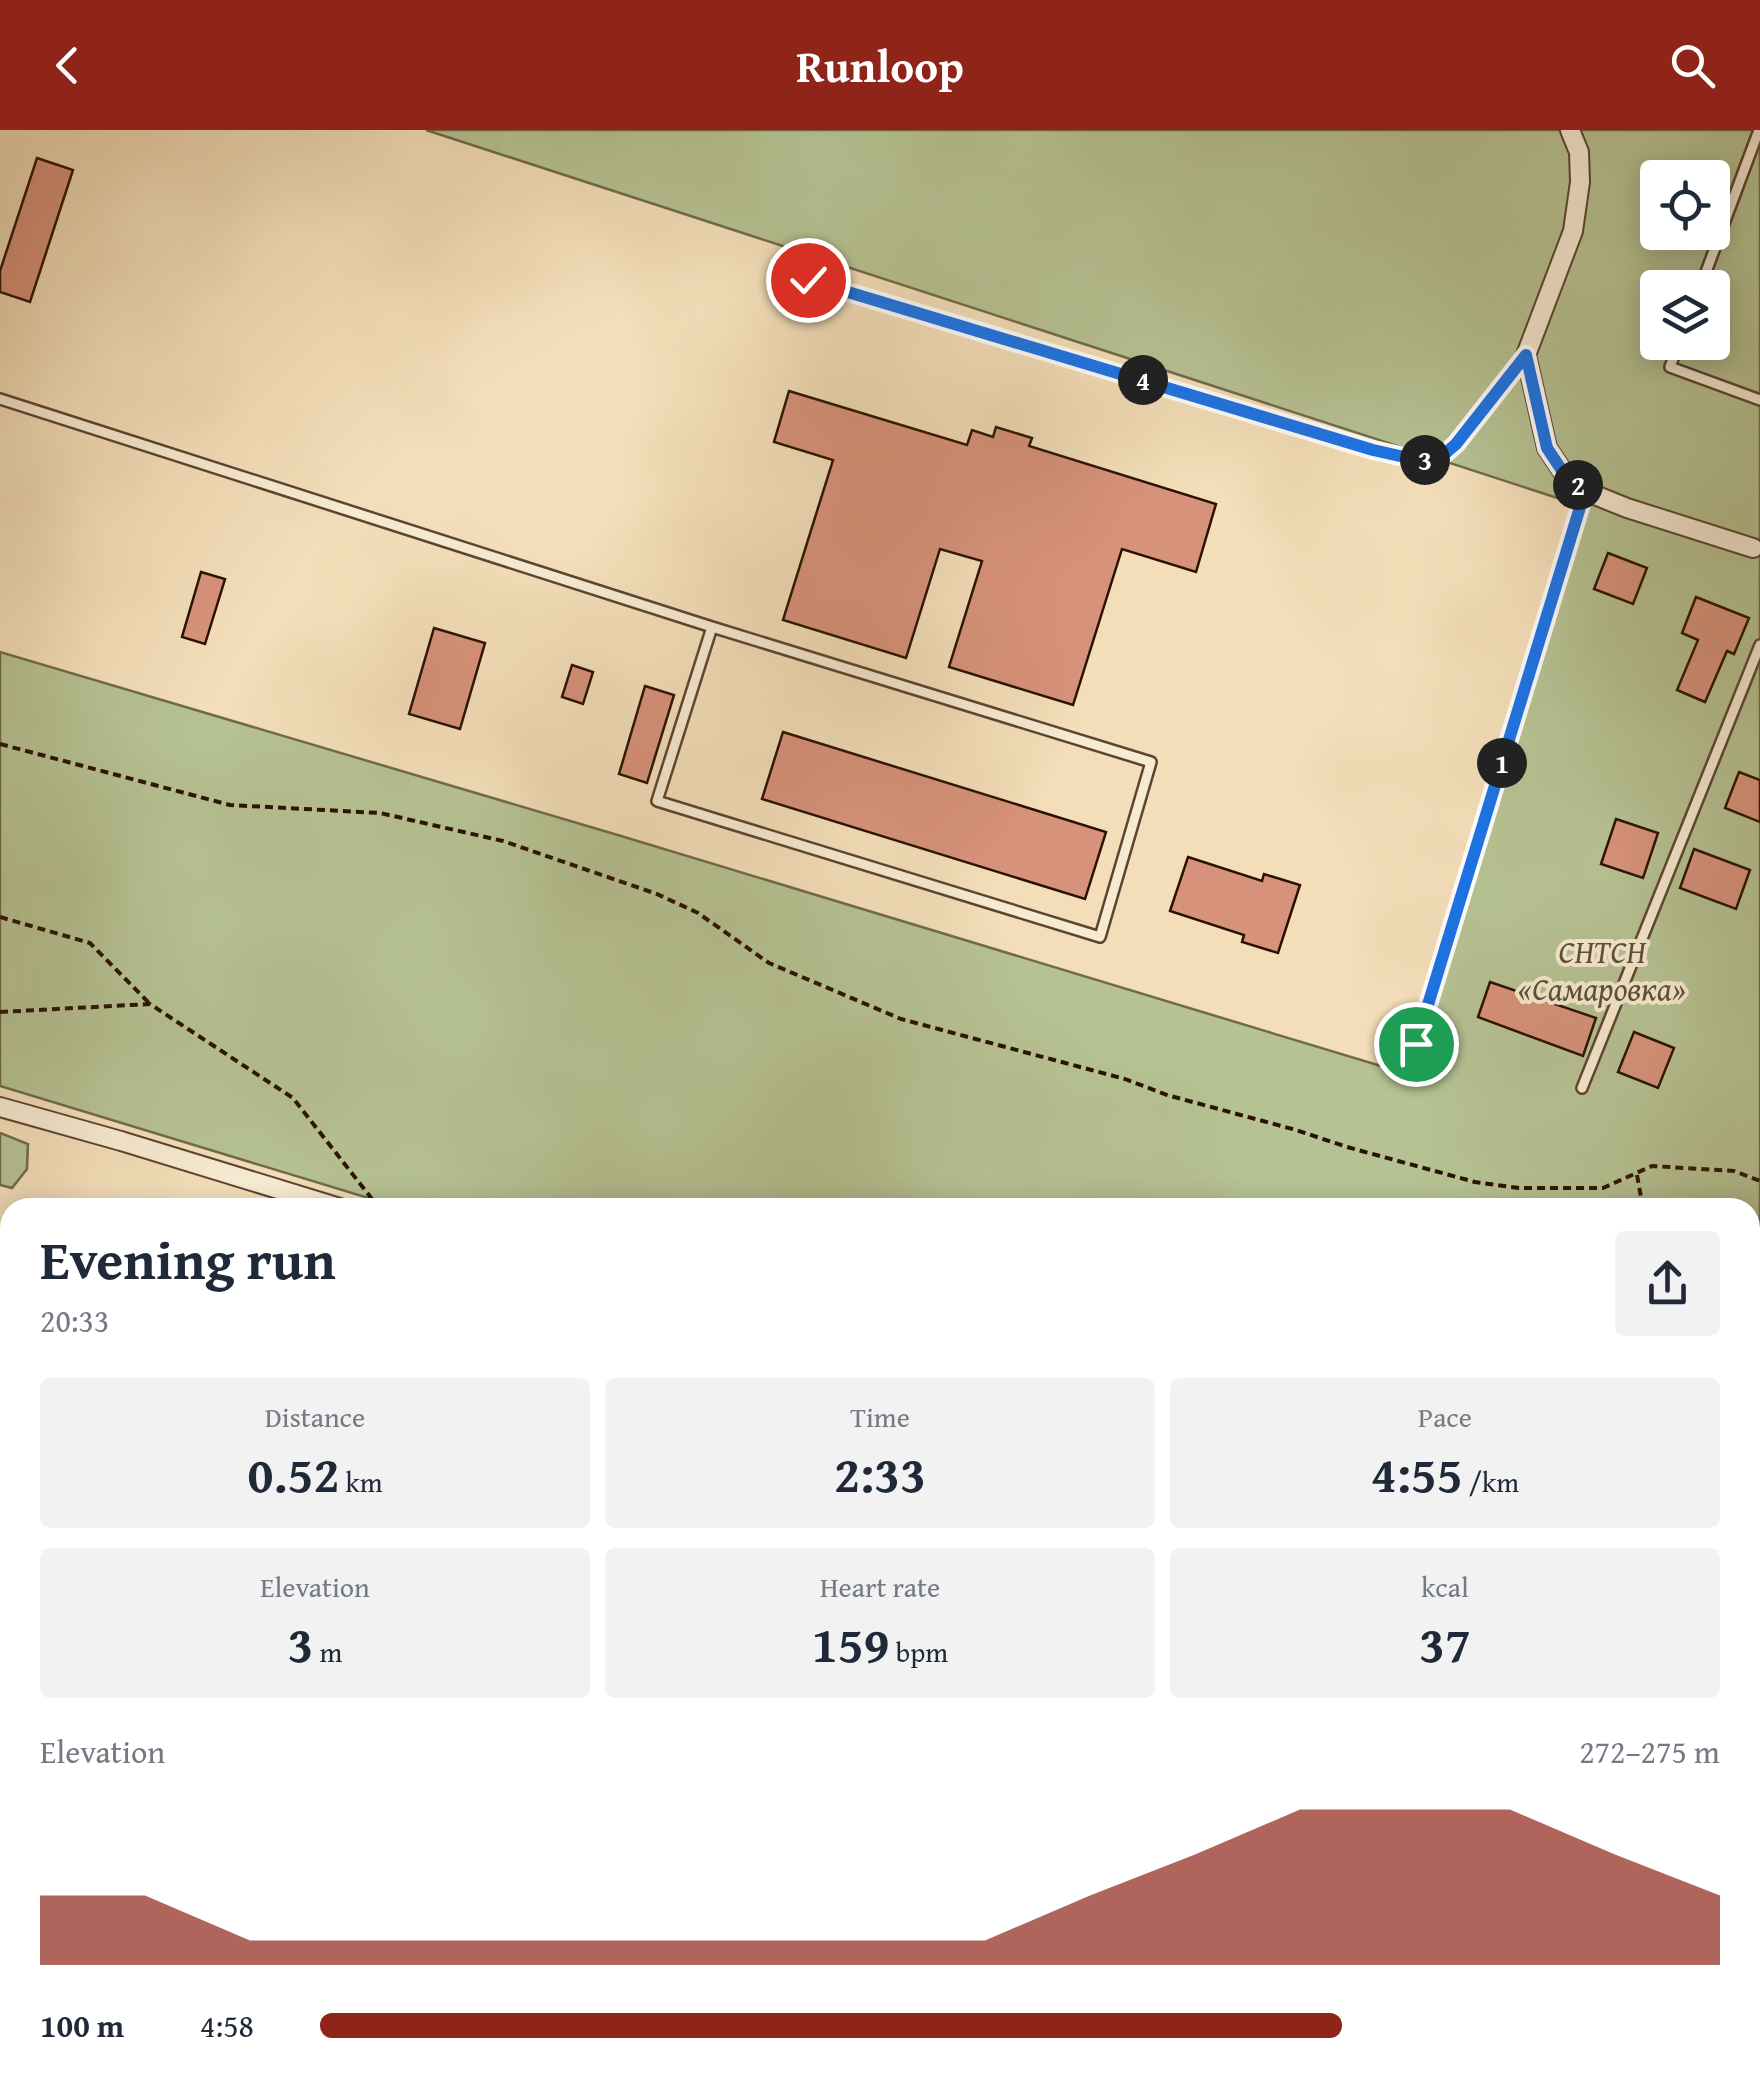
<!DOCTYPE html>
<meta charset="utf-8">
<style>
body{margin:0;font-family:"Gentium Book Plus",serif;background:#f2f2f3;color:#1f2937;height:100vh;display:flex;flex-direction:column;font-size:38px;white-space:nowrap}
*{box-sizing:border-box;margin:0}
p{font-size:32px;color:#747a83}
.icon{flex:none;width:55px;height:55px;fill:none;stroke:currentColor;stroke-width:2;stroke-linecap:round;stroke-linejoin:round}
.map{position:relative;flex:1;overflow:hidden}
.panel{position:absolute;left:0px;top:1068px;width:1760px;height:888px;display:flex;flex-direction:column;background:#fff;border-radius:30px 30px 0 0;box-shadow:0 5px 25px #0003}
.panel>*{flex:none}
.controls{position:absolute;left:1640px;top:30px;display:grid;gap:20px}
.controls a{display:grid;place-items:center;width:90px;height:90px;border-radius:10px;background:#fff;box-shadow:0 5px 25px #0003;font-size:50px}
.pin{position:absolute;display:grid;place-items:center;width:85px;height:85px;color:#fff;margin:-42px;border:5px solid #fff;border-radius:50%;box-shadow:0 2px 10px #0007}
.km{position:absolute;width:50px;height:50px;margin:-25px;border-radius:50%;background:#222;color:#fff;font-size:28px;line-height:50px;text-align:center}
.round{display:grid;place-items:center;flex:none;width:105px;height:105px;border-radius:10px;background:#f2f2f3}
.summary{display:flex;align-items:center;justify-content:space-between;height:170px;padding:0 40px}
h1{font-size:55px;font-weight:700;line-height:75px}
.metrics{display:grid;grid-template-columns:repeat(3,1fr);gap:15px;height:170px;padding:10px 40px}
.metrics div{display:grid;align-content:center;border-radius:10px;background:#f2f2f3;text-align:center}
.metrics b{font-size:50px;font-weight:700}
.metrics small{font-size:28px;font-weight:400}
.metrics p{font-size:28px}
.chart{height:280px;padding:20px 40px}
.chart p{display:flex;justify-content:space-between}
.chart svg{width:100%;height:180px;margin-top:10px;fill:#8f2418;opacity:.7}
ul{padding:0 40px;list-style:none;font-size:32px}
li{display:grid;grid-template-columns:160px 120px 1fr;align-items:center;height:75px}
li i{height:25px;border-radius:12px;background:#8f2418}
header{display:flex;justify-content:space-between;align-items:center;height:130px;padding:0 40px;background:#8f2418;color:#fff;font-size:45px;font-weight:700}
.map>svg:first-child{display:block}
</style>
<header><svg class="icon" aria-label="back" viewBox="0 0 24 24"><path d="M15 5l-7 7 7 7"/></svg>Runloop<svg class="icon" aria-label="search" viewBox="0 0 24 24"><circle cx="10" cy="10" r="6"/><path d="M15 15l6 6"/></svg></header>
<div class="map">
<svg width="1760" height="1953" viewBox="0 0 1760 1953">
<rect width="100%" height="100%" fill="#f3deb9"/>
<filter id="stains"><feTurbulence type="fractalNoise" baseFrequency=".002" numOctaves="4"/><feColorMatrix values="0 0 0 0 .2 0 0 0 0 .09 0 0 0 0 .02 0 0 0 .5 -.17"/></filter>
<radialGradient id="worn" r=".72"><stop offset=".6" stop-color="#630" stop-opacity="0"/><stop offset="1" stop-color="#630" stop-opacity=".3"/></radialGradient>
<!-- green -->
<g fill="#b6c293" stroke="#706a4b" stroke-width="2.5" fill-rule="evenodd">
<path d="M426 0H1760V1477L1750 1474V1078L398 1077 0 956V522L621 706 1404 943 1582 376ZM1658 48H1712V102H1658ZM1658 158H1712V212H1658Z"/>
<polygon points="0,1003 28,1014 27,1039 12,1058 0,1055"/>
<polygon points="0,1258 10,1267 10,1648 0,1640"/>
<polygon points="1750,1517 1760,1518 1760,1601 1750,1599"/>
<polygon points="1750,1744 1760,1747 1760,1953 0,1953 0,1871 10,1874 10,1945 1750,1945"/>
</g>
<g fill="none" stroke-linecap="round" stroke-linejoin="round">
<!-- stream -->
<polyline stroke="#707770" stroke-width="6" points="250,1945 252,1953"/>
<!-- canal -->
<g stroke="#9ebbb8" stroke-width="20">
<polyline points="0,1114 10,1117"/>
<polyline points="0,1176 10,1179"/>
<polyline points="1750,1633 1760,1636"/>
<polyline points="1750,1696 1760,1699"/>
</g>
</g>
<!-- building -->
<g fill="#d7927b" stroke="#2a1103" stroke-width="2.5">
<polygon points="37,28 73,40 30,172 0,162 0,141"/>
<polygon points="789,261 967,315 972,300 993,307 996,297 1032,308 1029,316 1216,374 1196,442 1122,419 1073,575 949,537 982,431 940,419 906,528 783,490 833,330 774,312"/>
<polygon points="1608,423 1647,438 1633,474 1594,459"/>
<polygon points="201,442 225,449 205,514 182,507"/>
<polygon points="1696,467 1749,488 1734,524 1727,521 1705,572 1677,560 1698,510 1682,503"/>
<polygon points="434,498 485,513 460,599 409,584"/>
<polygon points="572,535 593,542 583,574 562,567"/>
<polygon points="645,556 674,565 647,653 619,644"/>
<polygon points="783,602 1106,702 1085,769 762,669"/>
<polygon points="1739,642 1760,650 1760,692 1725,678"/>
<polygon points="1616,689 1658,703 1643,748 1601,734"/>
<polygon points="1694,719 1750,740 1736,779 1680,758"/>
<polygon points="1188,727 1262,751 1264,744 1300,755 1278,823 1242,812 1244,805 1170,781"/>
<polygon points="1490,852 1596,888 1583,926 1478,887"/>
<polygon points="1634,902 1674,918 1658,958 1618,942"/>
</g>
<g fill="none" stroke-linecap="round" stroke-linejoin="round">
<defs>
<g id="lane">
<polyline points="808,150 1373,319 1422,331 1441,327 1456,314 1526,225"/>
<polyline points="1700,158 1759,0"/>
<polyline points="1679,212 1670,237 1760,270"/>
<polyline points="0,269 712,497 1151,632 1100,807 657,671 712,497"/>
<polyline points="1416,914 1585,362"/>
<polyline points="1582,958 1760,515"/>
</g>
<g id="street">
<polyline points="1570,0 1579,22 1580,52 1573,101 1526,225 1547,318 1563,342 1585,361 1627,378 1753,418"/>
<polyline points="0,977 121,1011 340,1078"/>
<polyline points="1750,1493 1760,1496"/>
<polyline points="0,1824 10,1826"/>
<polyline points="465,1945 492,1953"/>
</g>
</defs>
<!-- lane casing -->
<use href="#lane" stroke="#5c4430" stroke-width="14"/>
<!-- street casing -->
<use href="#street" stroke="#5c4430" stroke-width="22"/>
<!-- path -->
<g stroke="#2a1103" stroke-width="4" stroke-dasharray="8 5" stroke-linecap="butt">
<polyline points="0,614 230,675 380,683 503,711 657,764 698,783 769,833 901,889 1125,949 1167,965 1296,1000 1347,1017 1475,1052 1519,1058 1603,1058 1652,1036 1734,1041 1760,1051"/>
<polyline points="0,787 90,813 150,874"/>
<polyline points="0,882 150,874 293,968 379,1078"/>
<polyline points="1637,1045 1643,1078"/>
<polyline points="1750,1419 1760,1423"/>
</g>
<!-- lane -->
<use href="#lane" stroke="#f7ead2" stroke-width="9"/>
<!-- street -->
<use href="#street" stroke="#f7ead2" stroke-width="18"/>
</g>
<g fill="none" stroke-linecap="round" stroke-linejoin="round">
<defs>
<polyline id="route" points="808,150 1373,320 1422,331 1441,327 1456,314 1526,225 1547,318 1563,342 1585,361 1416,914"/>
</defs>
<!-- route casing -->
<use href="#route" stroke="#fff" stroke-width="20"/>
<!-- route -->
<use href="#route" stroke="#1a73e8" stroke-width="12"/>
</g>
<g text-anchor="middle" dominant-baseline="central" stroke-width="8" stroke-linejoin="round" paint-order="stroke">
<!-- park labels -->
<g font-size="32" font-style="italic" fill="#5b4f35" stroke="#f7ead2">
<text x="1602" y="821">СНТСН<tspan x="1602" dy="37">«Самаровка»</tspan></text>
</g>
</g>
<rect width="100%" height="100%" filter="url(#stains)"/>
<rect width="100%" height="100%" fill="url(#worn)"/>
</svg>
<div class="controls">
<a><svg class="icon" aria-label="locate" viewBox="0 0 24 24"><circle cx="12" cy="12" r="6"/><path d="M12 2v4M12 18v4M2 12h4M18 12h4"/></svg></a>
<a><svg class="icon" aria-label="layers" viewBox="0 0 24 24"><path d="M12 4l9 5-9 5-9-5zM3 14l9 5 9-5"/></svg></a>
</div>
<div class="pin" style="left:1416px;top:914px;background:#1e9e55"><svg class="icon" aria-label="arrive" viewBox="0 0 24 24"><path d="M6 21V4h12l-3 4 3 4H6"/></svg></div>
<div class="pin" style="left:808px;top:150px;background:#d93025"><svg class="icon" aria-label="check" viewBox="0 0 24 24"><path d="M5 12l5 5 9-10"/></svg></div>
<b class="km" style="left:1502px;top:633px">1</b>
<b class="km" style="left:1578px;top:355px">2</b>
<b class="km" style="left:1425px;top:330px">3</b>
<b class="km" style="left:1143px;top:250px">4</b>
<section class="panel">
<div class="summary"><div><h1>Evening run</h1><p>20:33</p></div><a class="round"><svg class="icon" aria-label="share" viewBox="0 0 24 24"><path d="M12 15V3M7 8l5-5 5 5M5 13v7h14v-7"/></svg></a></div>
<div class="metrics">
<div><p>Distance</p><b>0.52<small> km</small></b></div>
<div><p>Time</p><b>2:33</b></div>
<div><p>Pace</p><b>4:55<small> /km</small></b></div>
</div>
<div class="metrics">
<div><p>Elevation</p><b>3<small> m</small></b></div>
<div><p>Heart rate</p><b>159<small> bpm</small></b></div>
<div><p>kcal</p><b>37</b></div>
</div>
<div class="chart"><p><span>Elevation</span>272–275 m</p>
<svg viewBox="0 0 160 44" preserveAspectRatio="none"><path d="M0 44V27L10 27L20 38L30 38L40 38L50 38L60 38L70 38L80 38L90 38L100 27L110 17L120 6L130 6L140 6L150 17L160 27V44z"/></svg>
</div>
<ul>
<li><b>100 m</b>4:58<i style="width:73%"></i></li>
</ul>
</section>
</div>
